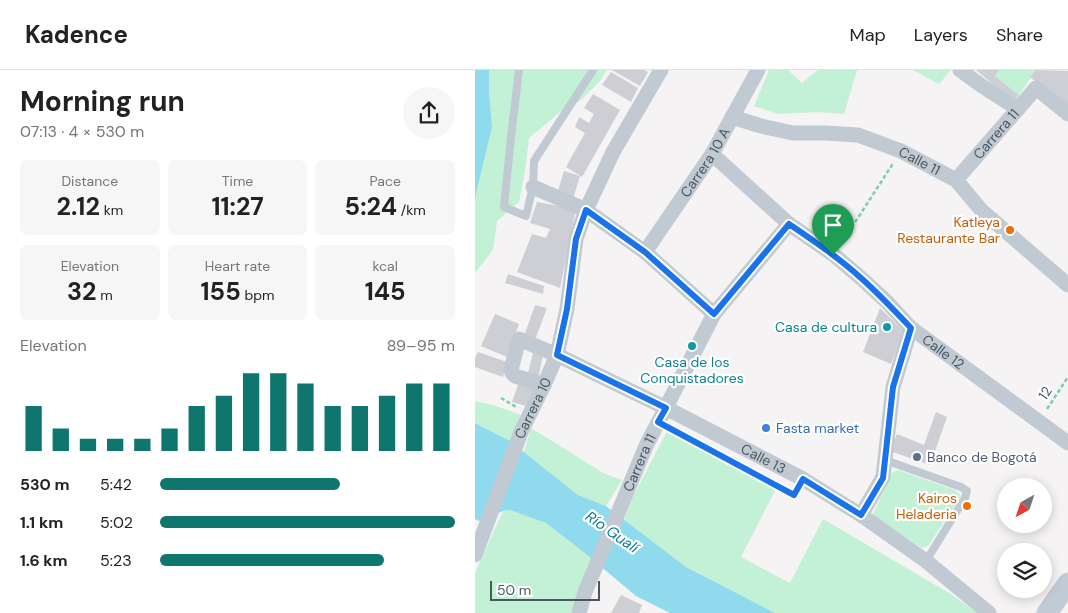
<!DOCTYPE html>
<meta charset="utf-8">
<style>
body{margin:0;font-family:"DM Sans",sans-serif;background:#f6f6f6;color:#222;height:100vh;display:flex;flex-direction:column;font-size:19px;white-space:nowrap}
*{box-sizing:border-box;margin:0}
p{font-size:16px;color:#767676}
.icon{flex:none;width:28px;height:28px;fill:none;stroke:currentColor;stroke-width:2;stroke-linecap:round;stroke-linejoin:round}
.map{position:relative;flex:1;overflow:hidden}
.sheet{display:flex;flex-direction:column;background:#fff;width:475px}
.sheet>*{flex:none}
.needle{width:32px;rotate:220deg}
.controls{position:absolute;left:522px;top:408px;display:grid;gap:10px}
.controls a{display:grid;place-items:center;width:55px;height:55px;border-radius:50%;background:#fff;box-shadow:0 2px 12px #0003;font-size:25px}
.scale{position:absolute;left:15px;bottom:12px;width:110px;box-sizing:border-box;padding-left:5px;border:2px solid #4a5661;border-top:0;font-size:14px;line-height:18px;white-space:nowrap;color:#4a5661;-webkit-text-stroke:4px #fff;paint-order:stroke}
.pin{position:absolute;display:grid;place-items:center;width:42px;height:42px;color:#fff;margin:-51px -21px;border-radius:50% 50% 50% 0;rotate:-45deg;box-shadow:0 0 5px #0007}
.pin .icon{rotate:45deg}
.round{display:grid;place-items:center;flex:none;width:52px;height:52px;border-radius:26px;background:#f6f6f6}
.summary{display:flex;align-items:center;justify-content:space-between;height:85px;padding:0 20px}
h1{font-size:28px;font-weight:700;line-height:38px}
.stats{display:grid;grid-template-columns:repeat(3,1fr);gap:8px;height:85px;padding:5px 20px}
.stats div{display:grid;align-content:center;border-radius:8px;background:#f6f6f6;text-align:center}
.stats b{font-size:25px;font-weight:700}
.stats small{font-size:14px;font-weight:400}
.stats p{font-size:14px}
.chart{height:140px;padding:10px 20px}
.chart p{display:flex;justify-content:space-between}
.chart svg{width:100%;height:90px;margin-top:5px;stroke:#0f766e;stroke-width:6}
ul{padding:0 20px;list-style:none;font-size:16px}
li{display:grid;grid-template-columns:80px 60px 1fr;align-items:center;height:38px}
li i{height:12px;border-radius:6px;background:#0f766e}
header{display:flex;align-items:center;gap:30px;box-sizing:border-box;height:70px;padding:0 25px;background:#fff;border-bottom:1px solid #e0e0e0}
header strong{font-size:24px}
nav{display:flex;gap:28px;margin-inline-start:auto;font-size:18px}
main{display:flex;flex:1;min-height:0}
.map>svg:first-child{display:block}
</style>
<header>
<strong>Kadence</strong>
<nav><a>Map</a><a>Layers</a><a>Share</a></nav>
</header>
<main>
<section class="sheet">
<div class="summary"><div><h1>Morning run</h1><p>07:13 · 4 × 530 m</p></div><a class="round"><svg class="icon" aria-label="share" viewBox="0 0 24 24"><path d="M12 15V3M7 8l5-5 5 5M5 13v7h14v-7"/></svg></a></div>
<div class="stats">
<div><p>Distance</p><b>2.12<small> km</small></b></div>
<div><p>Time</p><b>11:27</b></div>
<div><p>Pace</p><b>5:24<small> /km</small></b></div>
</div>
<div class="stats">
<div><p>Elevation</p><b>32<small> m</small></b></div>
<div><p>Heart rate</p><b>155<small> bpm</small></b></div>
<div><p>kcal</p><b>145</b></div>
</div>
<div class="chart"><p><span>Elevation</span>89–95 m</p>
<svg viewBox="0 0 160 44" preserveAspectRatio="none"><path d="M5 44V22M15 44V33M25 44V38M35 44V38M45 44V38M55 44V33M65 44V22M75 44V17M85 44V6M95 44V6M105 44V11M115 44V22M125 44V22M135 44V17M145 44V11M155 44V11"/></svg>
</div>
<ul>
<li><b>530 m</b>5:42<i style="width:61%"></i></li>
<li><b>1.1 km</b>5:02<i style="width:100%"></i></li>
<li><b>1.6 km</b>5:23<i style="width:76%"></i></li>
</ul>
</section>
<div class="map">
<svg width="593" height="543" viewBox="0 0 593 543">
<rect width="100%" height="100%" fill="#f5f3f3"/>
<!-- green -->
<g fill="#c3f1d5">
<polygon points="14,0 132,0 125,11 105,31 85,42 54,68 50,101 44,132 22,151 18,180 0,203 0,128 9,90"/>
<polygon points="294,0 313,0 327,13 343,0 382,0 369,44 342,42 303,44 279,36"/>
<polygon points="438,0 476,0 464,14"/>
<polygon points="524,0 561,0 544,25 520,6"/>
<polygon points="0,331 18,335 46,345 35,371 0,353"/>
<polygon points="56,358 130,404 147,410 131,436 103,425 49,382"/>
<polygon points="192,361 301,419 266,487 315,513 348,449 474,523 503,543 300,543 211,497 149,450 157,429"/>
<polygon points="423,400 480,420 486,426 453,476 447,478 397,446 417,403"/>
<polygon points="35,440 71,453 120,491 102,543 0,543 0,503 28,441"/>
</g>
<!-- water -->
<g fill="#90daee">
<polygon points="0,0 14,0 14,23 17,57 0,128"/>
<polygon points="0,353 35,371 103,425 131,436 211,497 300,543 195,543 161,526 111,484 71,453 35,440 28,441 4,451 0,449"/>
</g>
<!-- building -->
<g fill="#cdcfd5">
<polygon points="137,0 169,0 173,2 165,16"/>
<polygon points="501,0 524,0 520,6 544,25 539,32"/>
<polygon points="561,0 593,1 593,38 555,7"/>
<polygon points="136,2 163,18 156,32 127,15"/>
<polygon points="118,24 145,40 107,107 91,97 110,63 100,57 104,47 114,53 119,44 109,38"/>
<polygon points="89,101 105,106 98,129 82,124"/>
<polygon points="62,132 101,139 85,218 42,202 57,164 71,168 75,159 55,153"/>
<polygon points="33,204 69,216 68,224 30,213"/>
<polygon points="60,235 72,238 60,270 49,266"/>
<polygon points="405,238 429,261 416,294 388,282"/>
<polygon points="20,244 44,254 32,287 6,276"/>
<polygon points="3,282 32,292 28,307 0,297 0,288"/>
<polygon points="58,283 68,285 63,309 52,307"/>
<polygon points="45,309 61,314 54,337 37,332"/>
<polygon points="461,342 472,347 455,395 415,381 422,364 449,375"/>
<polygon points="146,525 167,535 164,543 136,543"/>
</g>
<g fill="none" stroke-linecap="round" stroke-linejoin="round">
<!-- path -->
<g stroke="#7ad0a6" stroke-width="2.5" stroke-dasharray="4 2.5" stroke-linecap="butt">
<polyline points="366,174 419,92"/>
<polyline points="26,328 43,338"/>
<polyline points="572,339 593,307"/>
<polyline points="195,359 319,425 321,421"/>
</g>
<!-- lane -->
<g stroke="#c1cad2" stroke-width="8">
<polyline points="44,0 36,67 29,137 51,146 58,117 59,91 118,0"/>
<polyline points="410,390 486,417 492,421 490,428 451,491"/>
</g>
<!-- street -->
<g stroke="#c1cad2" stroke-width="15">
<polyline points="485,0 507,16 543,39"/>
<path id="s1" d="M257 47 286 56 318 63H350L383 65 426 81 481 110 507 141 593 215"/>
<path id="s2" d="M237 84 314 154 359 185 386 208 412 232 436 258 593 373"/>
<path id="s3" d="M481 110 561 18 593 44"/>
<polyline points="58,117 111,140 170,182 239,244"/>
<path id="s4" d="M170 182 237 84 283 0"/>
<path id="s5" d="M69 315 40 306 37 303 36 300 44 269 82 285 191 338 328 409 386 445 451 491 514 543"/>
<polyline points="386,445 408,407 418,317 436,258"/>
<path id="s6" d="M0 485 46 362 69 315 82 285 92 239 101 169 111 140 138 82 186 0"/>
<path id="s7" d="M104 543 110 522 171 376 239 244 314 154"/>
</g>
<!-- secondary -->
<polyline stroke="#c1cbd6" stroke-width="21" points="572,543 593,513"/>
</g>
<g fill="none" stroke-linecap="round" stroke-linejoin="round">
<defs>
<path id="route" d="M111 140 170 182 239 244 314 154C339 171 364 188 386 208 404 224 420 241 436 258L418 317 408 408 386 445 328 409 319 425 183 352 191 338 82 285 92 239 101 169Z"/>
</defs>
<!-- route casing -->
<use href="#route" stroke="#fff" stroke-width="10"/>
<!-- route -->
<use href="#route" stroke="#1a73e8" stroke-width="6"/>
</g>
<!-- markers -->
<g fill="#e8710a" stroke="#fff" stroke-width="2">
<circle cx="535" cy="160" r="5"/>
<circle cx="492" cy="436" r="5"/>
</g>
<g fill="#0f9aa8" stroke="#fff" stroke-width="2">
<circle cx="412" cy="257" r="5"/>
<circle cx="217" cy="276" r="5"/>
</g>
<circle fill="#3f7fe0" stroke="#fff" stroke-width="2" cx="291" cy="358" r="5"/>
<circle fill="#5c6f8a" stroke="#fff" stroke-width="2" cx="442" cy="387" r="5"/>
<g text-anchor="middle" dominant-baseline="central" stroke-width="4.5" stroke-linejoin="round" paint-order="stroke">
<!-- street labels -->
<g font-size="14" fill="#4a5661" stroke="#fff">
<text stroke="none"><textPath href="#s3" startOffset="61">Carrera 11</textPath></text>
<text stroke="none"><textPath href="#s4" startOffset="108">Carrera 10 A</textPath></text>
<text stroke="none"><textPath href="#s1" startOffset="195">Calle 11</textPath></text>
<text stroke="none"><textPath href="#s2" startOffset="305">Calle 12</textPath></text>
<text transform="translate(570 323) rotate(-56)">12</text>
<text stroke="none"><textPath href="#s6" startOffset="158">Carrera 10</textPath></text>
<text stroke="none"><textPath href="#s5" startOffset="342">Calle 13</textPath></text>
<text stroke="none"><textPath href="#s7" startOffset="162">Carrera 11</textPath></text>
</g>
<!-- food labels -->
<g font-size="14" fill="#c56008" stroke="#fff" text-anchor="end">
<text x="525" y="152">Katleya<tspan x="525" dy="16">Restaurante Bar</tspan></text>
<text x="482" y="428">Kairos<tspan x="482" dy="16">Heladeria</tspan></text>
</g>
<!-- culture labels -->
<g font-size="14" fill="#0d838f" stroke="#fff" text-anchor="end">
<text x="402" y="257">Casa de cultura</text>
<text x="217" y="292" text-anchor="middle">Casa de los<tspan x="217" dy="16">Conquistadores</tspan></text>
</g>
<!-- shop labels -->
<g font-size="14" fill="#366cbe" stroke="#fff" text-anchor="start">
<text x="301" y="358">Fasta market</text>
</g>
<!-- service labels -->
<g font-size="14" fill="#4e5e75" stroke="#fff" text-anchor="start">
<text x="452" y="387">Banco de Bogotá</text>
</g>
<!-- water labels -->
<g font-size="15" font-style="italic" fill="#0c7c9b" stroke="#fff">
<text transform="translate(137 462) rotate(35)">Río Gualí</text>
</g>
</g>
</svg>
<div class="controls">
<a><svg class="needle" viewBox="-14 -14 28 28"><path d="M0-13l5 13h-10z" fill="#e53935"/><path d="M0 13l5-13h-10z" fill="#767676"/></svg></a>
<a><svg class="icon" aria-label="layers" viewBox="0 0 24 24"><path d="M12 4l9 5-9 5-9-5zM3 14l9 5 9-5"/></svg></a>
</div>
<div class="scale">50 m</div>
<div class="pin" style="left:358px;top:185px;background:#1e9e55"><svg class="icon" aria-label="arrive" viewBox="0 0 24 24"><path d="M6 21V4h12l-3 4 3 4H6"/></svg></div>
</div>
</main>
